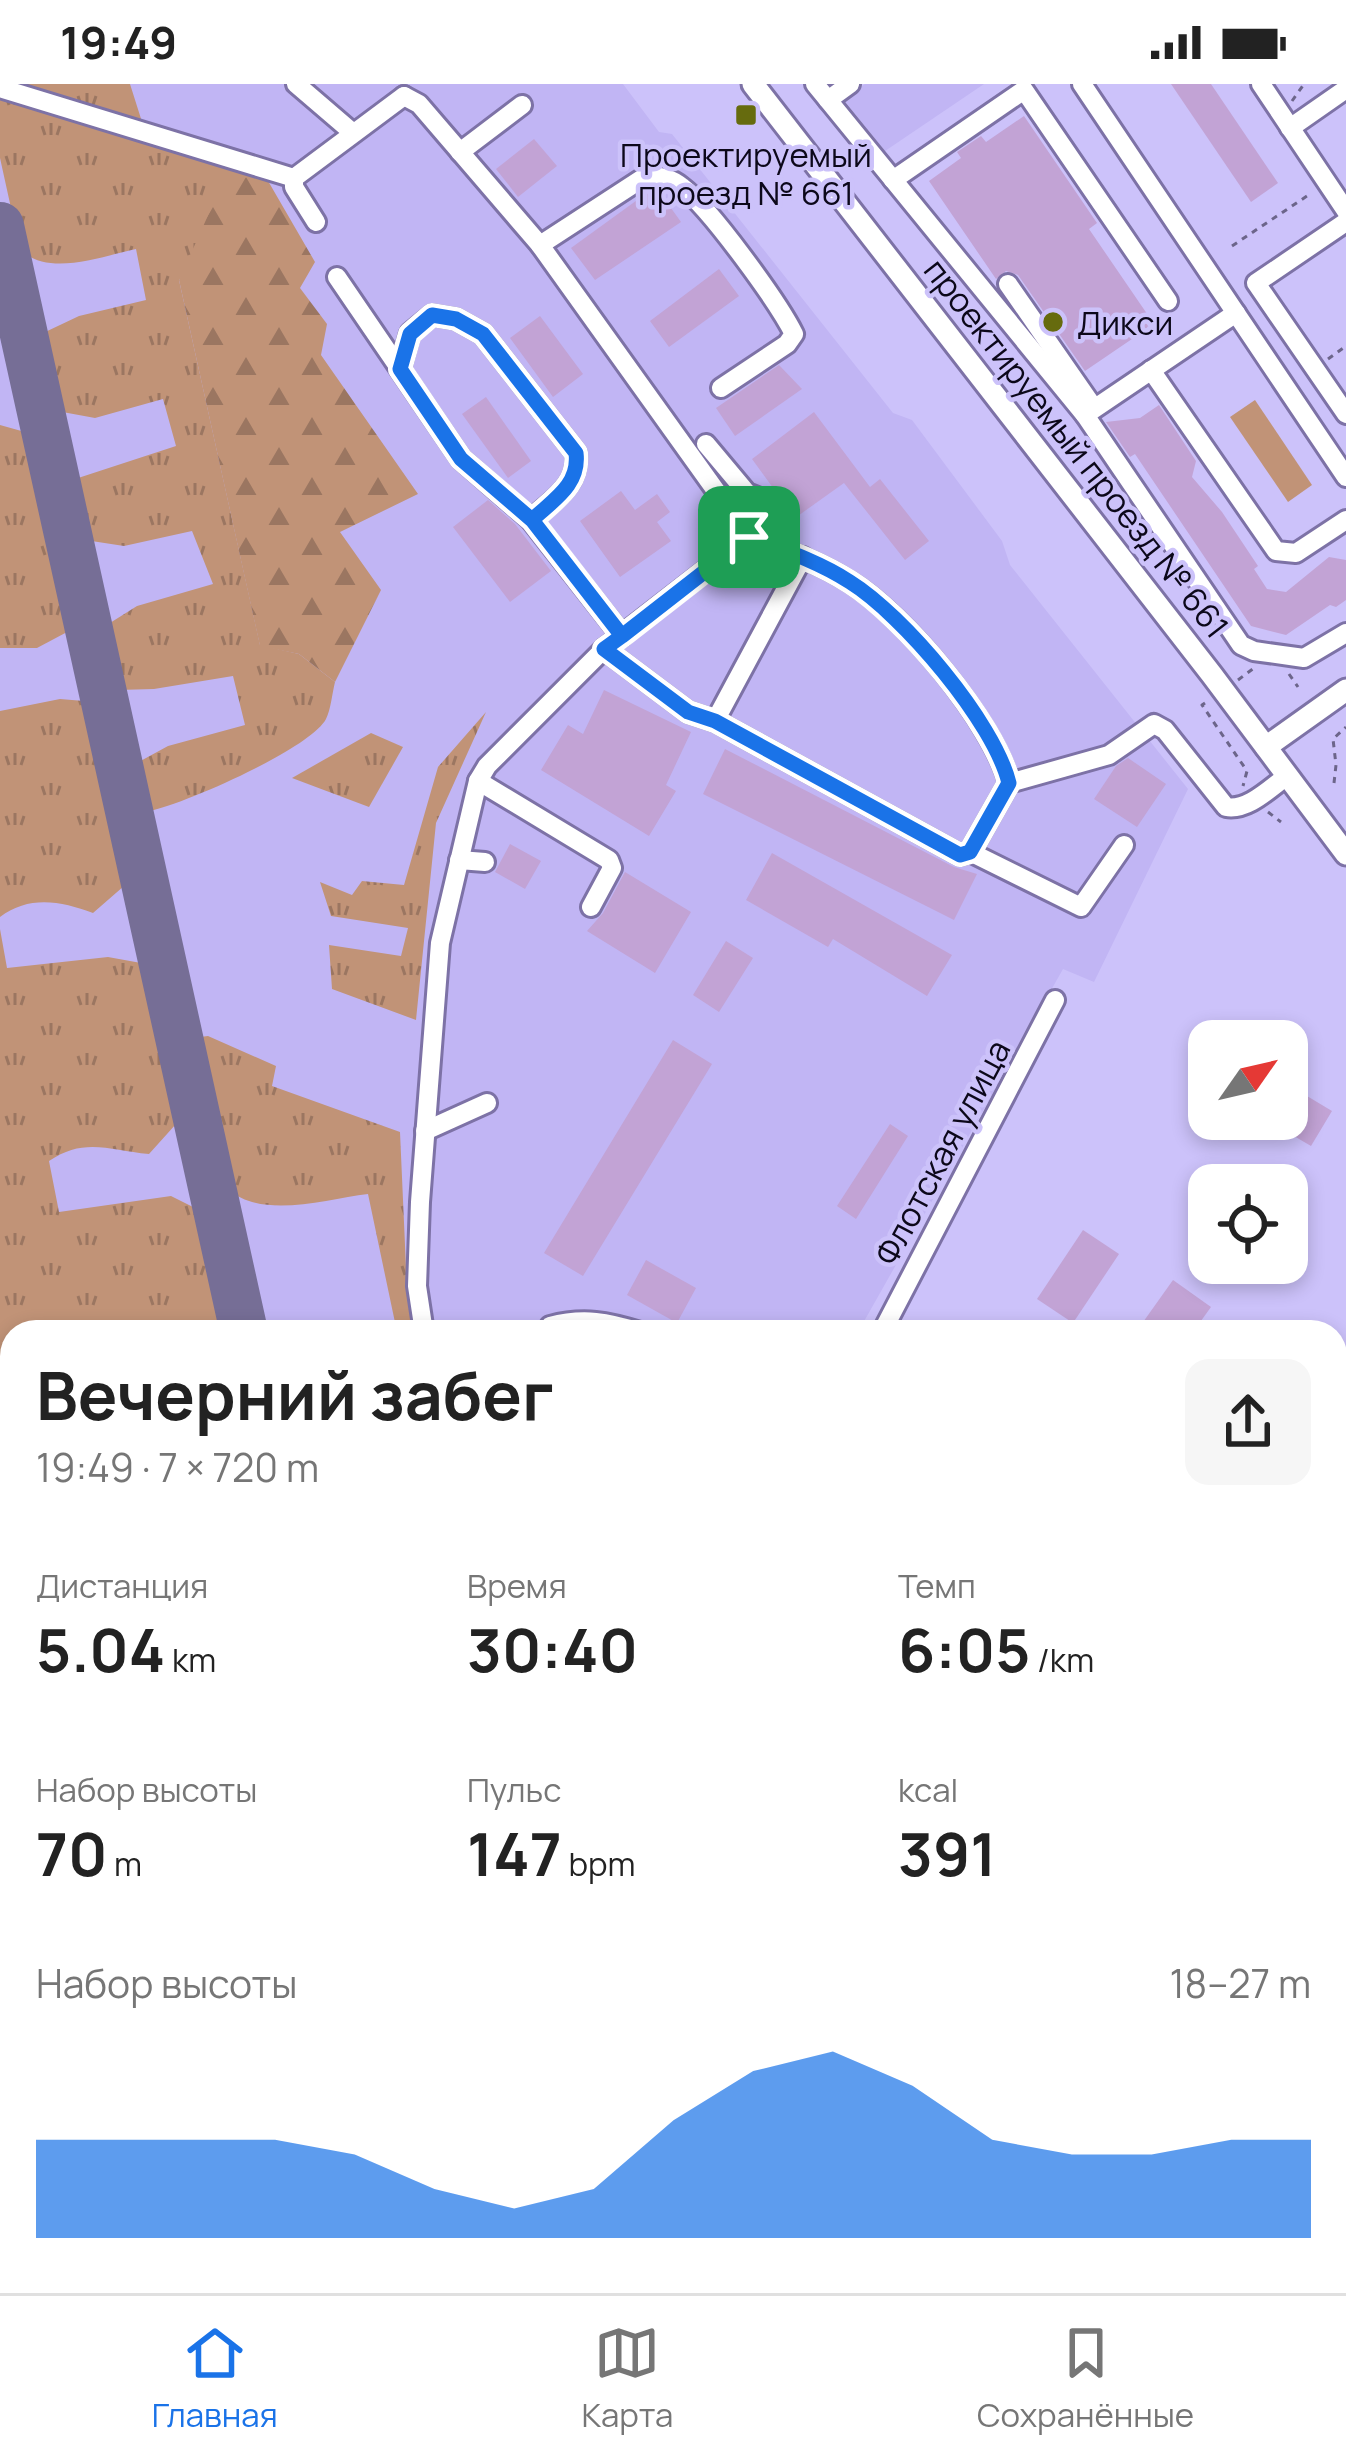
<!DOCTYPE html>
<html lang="ru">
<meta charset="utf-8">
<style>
body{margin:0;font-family:Manrope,sans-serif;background:#f6f6f6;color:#222;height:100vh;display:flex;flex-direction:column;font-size:45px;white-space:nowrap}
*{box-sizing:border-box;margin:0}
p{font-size:39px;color:#767676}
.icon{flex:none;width:66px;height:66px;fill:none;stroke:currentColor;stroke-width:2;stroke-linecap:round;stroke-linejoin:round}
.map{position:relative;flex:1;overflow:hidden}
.panel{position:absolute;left:0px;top:1236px;width:1347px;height:975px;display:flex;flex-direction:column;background:#fff;border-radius:36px 36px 0 0;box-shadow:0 6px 18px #0003}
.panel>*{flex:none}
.needle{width:78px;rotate:56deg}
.tools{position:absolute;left:1188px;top:936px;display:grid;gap:24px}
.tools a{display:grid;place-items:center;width:120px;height:120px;border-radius:24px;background:#fff;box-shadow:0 6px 18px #0003;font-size:60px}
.pin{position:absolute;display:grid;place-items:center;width:102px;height:102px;color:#fff;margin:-51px;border-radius:24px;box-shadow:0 6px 18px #0006}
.round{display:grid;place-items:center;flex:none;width:126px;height:126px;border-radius:24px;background:#f6f6f6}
.summary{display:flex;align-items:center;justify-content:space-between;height:204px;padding:0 36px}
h1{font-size:66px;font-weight:700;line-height:90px}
.figures{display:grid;grid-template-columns:repeat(3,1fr);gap:18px;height:204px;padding:12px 36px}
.figures div{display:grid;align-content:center}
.figures b{font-size:60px;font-weight:700}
.figures small{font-size:33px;font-weight:400}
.figures p{font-size:33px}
.chart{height:336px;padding:24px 36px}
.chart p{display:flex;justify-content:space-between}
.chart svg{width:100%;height:216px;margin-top:12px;fill:#1a73e8;opacity:.7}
.status{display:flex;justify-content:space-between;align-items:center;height:84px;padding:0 60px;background:#fff;direction:ltr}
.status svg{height:33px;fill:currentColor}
.menu{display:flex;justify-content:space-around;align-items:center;height:168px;border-top:3px solid #e0e0e0;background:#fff;font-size:33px;color:#767676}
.menu a{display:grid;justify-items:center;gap:6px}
.menu .current{color:#1a73e8}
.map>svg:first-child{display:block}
</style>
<div class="status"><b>19:49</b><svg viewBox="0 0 49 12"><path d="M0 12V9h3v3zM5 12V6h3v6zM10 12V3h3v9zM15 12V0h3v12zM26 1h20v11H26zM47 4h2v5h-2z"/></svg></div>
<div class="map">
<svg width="1346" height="2209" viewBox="0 0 1346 2209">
<defs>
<pattern id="grass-tufts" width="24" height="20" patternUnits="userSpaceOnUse" patternTransform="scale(3)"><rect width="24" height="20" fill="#c19377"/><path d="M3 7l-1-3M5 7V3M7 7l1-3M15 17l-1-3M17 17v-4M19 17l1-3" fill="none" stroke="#9b7661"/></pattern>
<pattern id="forest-firs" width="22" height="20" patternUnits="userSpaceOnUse" patternTransform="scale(3)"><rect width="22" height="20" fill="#c19377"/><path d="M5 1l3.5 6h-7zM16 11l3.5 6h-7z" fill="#9b7661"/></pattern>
</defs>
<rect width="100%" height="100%" fill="#ccc2fa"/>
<!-- built -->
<g fill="#c1b5f4">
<polygon points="0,0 623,0 659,48 672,50 893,329 912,336 1002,457 1010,481 1188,705 1094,898 1063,885 858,1248 12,1248 12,2199 370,2199 365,2209 0,2209"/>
<polygon points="865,0 984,0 885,67 843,15"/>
<polygon points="1346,1824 1346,2209 1204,2209 1199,2199 1335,2199 1335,1846"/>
</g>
<!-- grass -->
<g fill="url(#grass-tufts)">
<path d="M0 0H130L149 60 264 90 179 196 260 561 299 570 335 598C332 610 331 625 326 635 310 665 184 720 150 727L142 716 135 680 168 662 245 641 233 592 154 605 118 606 102 544 137 522 213 500 192 447 124 462 85 456 72 396 176 362 163 315 95 334 57 327 41 250 79 232 146 216 136 165C102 172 48 194 20 165L0 74Z"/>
<polygon points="0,341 25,348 69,547 37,564 0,564"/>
<path d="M60 615 84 617 124 802 93 829C61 817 29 811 0 833V627Z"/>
<polygon points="486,628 436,739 416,936 332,905 329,861 401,872 408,844 331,832 320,798 352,811 362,797 404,801 438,683"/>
<polygon points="371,649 403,663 369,723 292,694"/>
<path d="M0 845 7 884 108 873 141 879 176 1040 149 1070C109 1066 84 1053 49 1077L59 1128 171 1112 197 1125 224 1248H12V2130L8 2129 0 2140Z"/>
<path d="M208 952 276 982 272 1002 400 1048 407 1206 417 1248H397L368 1110C326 1115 262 1136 228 1105L195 960 200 953Z"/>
<polygon points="281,2199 374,2199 369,2209 276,2209"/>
</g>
<!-- forest -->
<polygon fill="url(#forest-firs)" points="264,90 315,178 300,204 327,240 321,271 418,410 340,448 381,506 335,598 299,570 260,562 179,196 223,98"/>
<!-- park -->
<polygon fill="#c19377" points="1255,316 1312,401 1288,418 1230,333"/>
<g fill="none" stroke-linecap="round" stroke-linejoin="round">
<!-- taxiway -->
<g stroke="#766e96" stroke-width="48">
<polyline points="0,142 244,1248"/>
<polyline points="138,2209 143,2199"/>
</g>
</g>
<!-- building -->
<g fill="#c2a3d5">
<polygon points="1171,0 1211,0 1278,99 1251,118"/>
<polygon points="1024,32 1097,139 1089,145 1154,240 1085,287 1018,191 1006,187 996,195 929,97 961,74 957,68 981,52 986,58"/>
<polygon points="534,55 557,82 518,113 496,85"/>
<polygon points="651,106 658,106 681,138 595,196 571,164"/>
<polygon points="719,185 739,212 669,263 650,237"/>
<polygon points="540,232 583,290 553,313 510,254"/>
<polygon points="779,281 802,305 735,352 716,324"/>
<polygon points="486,313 531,377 508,394 462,330"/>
<polygon points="1159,321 1196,377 1192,393 1222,428 1258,482 1254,485 1267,505 1286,508 1329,473 1346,476 1346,516 1336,523 1330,521 1286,551 1251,542 1135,370 1130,373 1106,338 1140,334"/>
<polygon points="814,328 870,403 880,395 929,457 905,476 844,399 795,434 752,375"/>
<polygon points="621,407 635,426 657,410 670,428 657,438 671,457 620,493 580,437"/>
<polygon points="488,416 515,440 551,487 510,518 453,443"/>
<polygon points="751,468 763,473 725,502 719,494"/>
<polygon points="604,606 691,648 666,701 676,707 649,752 541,686 568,641 583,650"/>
<polygon points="725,665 954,783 977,790 954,836 703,710"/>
<polygon points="1128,674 1166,700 1137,743 1094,715 1116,682"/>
<polygon points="510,760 541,777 525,805 495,788"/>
<polygon points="772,769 952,871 927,912 833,855 828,863 746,816"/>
<polygon points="625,788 691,828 655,889 587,847 603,829"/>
<polygon points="726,857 753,874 719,928 693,911"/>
<polygon points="673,956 712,980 583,1192 544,1169"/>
<polygon points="1287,1000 1332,1027 1311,1062 1265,1035 1287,1035"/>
<polygon points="890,1040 908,1052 856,1135 837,1122"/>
<polygon points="1083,1146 1119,1170 1073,1239 1037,1215"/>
<polygon points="646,1176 696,1204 677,1239 627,1211"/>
<polygon points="1173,1196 1211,1223 1193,1248 1136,1248"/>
</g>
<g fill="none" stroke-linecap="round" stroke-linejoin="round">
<defs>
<g id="minor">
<polyline points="296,0 352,48"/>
<polyline points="815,0 1085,331"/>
<polyline points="1082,0 1346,393"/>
<polyline points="1261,0 1346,127"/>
<polyline points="0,4 294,94"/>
<path d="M404 12 419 20 540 161 749 453C784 466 819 478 850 498 904 531 993 638 1009 699"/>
<polyline points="828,16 850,0"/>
<polyline points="1290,44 1346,5"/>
<polyline points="460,68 522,21"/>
<polyline points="294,94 404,12"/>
<polyline points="294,94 294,103 316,138"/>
<polyline points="893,96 1024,6 1168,217"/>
<polyline points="1346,138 1256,199 1346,330"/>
<path d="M540 161 646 92C661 92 671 94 682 103 710 124 778 218 794 250L787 260 721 304"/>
<polyline points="337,193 461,375 531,436 622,552"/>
<polyline points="1008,200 1094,324"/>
<polyline points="1236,229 1085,331 1241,561 1254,567 1304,574 1346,549"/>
<path d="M400 285 410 249 432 231 456 235 483 250 576 369C580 401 553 416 531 436"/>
<polyline points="1151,286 1276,467 1296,469 1346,436"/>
<polyline points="706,360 747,409 757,413"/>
<path d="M604 565 688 628 715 637 960 771 970 768 1009 699 1109 671 1154 640 1165 646 1226 723C1248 727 1270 704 1287 692"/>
<polyline points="715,637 803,473"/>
<polyline points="478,697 609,776 612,784 591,823"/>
<polyline points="970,768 1081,823 1124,761"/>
<polyline points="459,776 485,778"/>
<polyline points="425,1047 487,1019"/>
<path d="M550 1242C584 1233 608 1238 640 1248"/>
<polyline points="424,1248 417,1202 420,1118 440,859 478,697 487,682 604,565 749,453"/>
<polyline points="882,1248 1055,916"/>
<polyline points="1335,1844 1345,1832"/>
<polyline points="1335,2074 1346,2092"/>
<polyline points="1298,2199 1305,2209"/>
<polyline points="380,2209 385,2199"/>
<polyline points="438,2209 446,2199"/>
</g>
<g id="major">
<polyline points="753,0 1212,591 1346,770"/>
<polyline points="1266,663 1346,606"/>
</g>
</defs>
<!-- minor casing -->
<use href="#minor" stroke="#7d72a6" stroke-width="24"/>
<!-- major casing -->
<use href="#major" stroke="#7d72a6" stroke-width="27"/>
<!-- path -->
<g stroke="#6c658a" stroke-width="3" stroke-dasharray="6 6" stroke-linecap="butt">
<polyline points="1292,17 1304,0"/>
<polyline points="1232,162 1310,110"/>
<polyline points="1328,275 1346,262"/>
<polyline points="1289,590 1298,603"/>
<polyline points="1238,596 1254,584"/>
<polyline points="1205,619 1202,621 1247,687 1243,702"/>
<polyline points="1334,699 1336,681 1333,655 1346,643"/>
<polyline points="1268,728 1281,738"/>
<polyline points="1335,1794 1346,1772"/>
<polyline points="757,2209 762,2199"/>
<polyline points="986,2209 991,2199"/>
<polyline points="1113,2209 1118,2199"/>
</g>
<!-- minor -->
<use href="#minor" stroke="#fff" stroke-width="18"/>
<!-- major -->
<use href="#major" stroke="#fff" stroke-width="21"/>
</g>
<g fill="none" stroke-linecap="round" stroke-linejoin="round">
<defs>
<path id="route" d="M749 453 622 552 532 436 461 375 400 285 410 250 432 231 456 235 483 250 576 369C580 401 553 416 532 436L622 552 604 565 688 628 715 637 960 771 970 768 1009 699C994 638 903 531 850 498 819 478 784 466 749 453"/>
</defs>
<!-- route casing -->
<use href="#route" stroke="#fff" stroke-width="24"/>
<!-- route -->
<use href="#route" stroke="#1a73e8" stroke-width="15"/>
</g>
<!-- markers -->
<g fill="#666b0e" stroke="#ccc2fa" stroke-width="4.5">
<rect x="734" y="19" width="24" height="24" rx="6"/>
<circle cx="1053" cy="238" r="12"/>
</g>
<g text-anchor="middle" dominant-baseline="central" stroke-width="9" stroke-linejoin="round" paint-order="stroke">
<!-- poi labels -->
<g font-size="33" fill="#0c081a" stroke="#ccc2fa">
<text x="746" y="70">Проектируемый<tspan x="746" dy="38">проезд № 661</tspan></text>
<text x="1077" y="238" text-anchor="start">Дикси</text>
</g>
<!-- street labels -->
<g font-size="33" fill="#0c081a" stroke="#ccc2fa">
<text transform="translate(1077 364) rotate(52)">проектируемый проезд № 661</text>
<text transform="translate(942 1068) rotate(-62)">Флотская улица</text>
</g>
</g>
</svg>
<div class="tools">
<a><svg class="needle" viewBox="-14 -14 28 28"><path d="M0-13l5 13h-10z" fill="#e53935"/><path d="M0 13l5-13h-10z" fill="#767676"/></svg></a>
<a><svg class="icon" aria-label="locate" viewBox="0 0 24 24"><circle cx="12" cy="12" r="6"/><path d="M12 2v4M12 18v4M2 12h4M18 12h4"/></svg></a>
</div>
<div class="pin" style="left:749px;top:453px;background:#1e9e55"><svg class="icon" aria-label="arrive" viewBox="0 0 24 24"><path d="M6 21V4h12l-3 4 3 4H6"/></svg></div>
<section class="panel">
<div class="summary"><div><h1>Вечерний забег</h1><p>19:49 · 7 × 720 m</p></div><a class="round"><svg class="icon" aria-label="share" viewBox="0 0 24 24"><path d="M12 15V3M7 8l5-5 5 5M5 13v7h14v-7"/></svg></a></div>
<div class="figures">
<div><p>Дистанция</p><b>5.04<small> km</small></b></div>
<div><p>Время</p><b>30:40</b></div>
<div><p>Темп</p><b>6:05<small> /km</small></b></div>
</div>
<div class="figures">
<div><p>Набор высоты</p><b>70<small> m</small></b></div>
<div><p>Пульс</p><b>147<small> bpm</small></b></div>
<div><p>kcal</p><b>391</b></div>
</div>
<div class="chart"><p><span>Набор высоты</span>18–27 m</p>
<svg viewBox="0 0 160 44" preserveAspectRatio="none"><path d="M0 44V24L10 24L20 24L30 24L40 27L50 34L60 38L70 34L80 20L90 10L100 6L110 13L120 24L130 27L140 27L150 24L160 24V44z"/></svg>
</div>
</section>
</div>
<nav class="menu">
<a class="current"><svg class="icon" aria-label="home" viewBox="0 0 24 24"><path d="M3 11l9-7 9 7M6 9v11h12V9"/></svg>Главная</a>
<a><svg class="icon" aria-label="map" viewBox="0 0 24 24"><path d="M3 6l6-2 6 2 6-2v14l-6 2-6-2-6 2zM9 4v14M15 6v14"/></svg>Карта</a>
<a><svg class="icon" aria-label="saved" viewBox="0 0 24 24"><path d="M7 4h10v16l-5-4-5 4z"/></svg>Сохранённые</a>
</nav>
